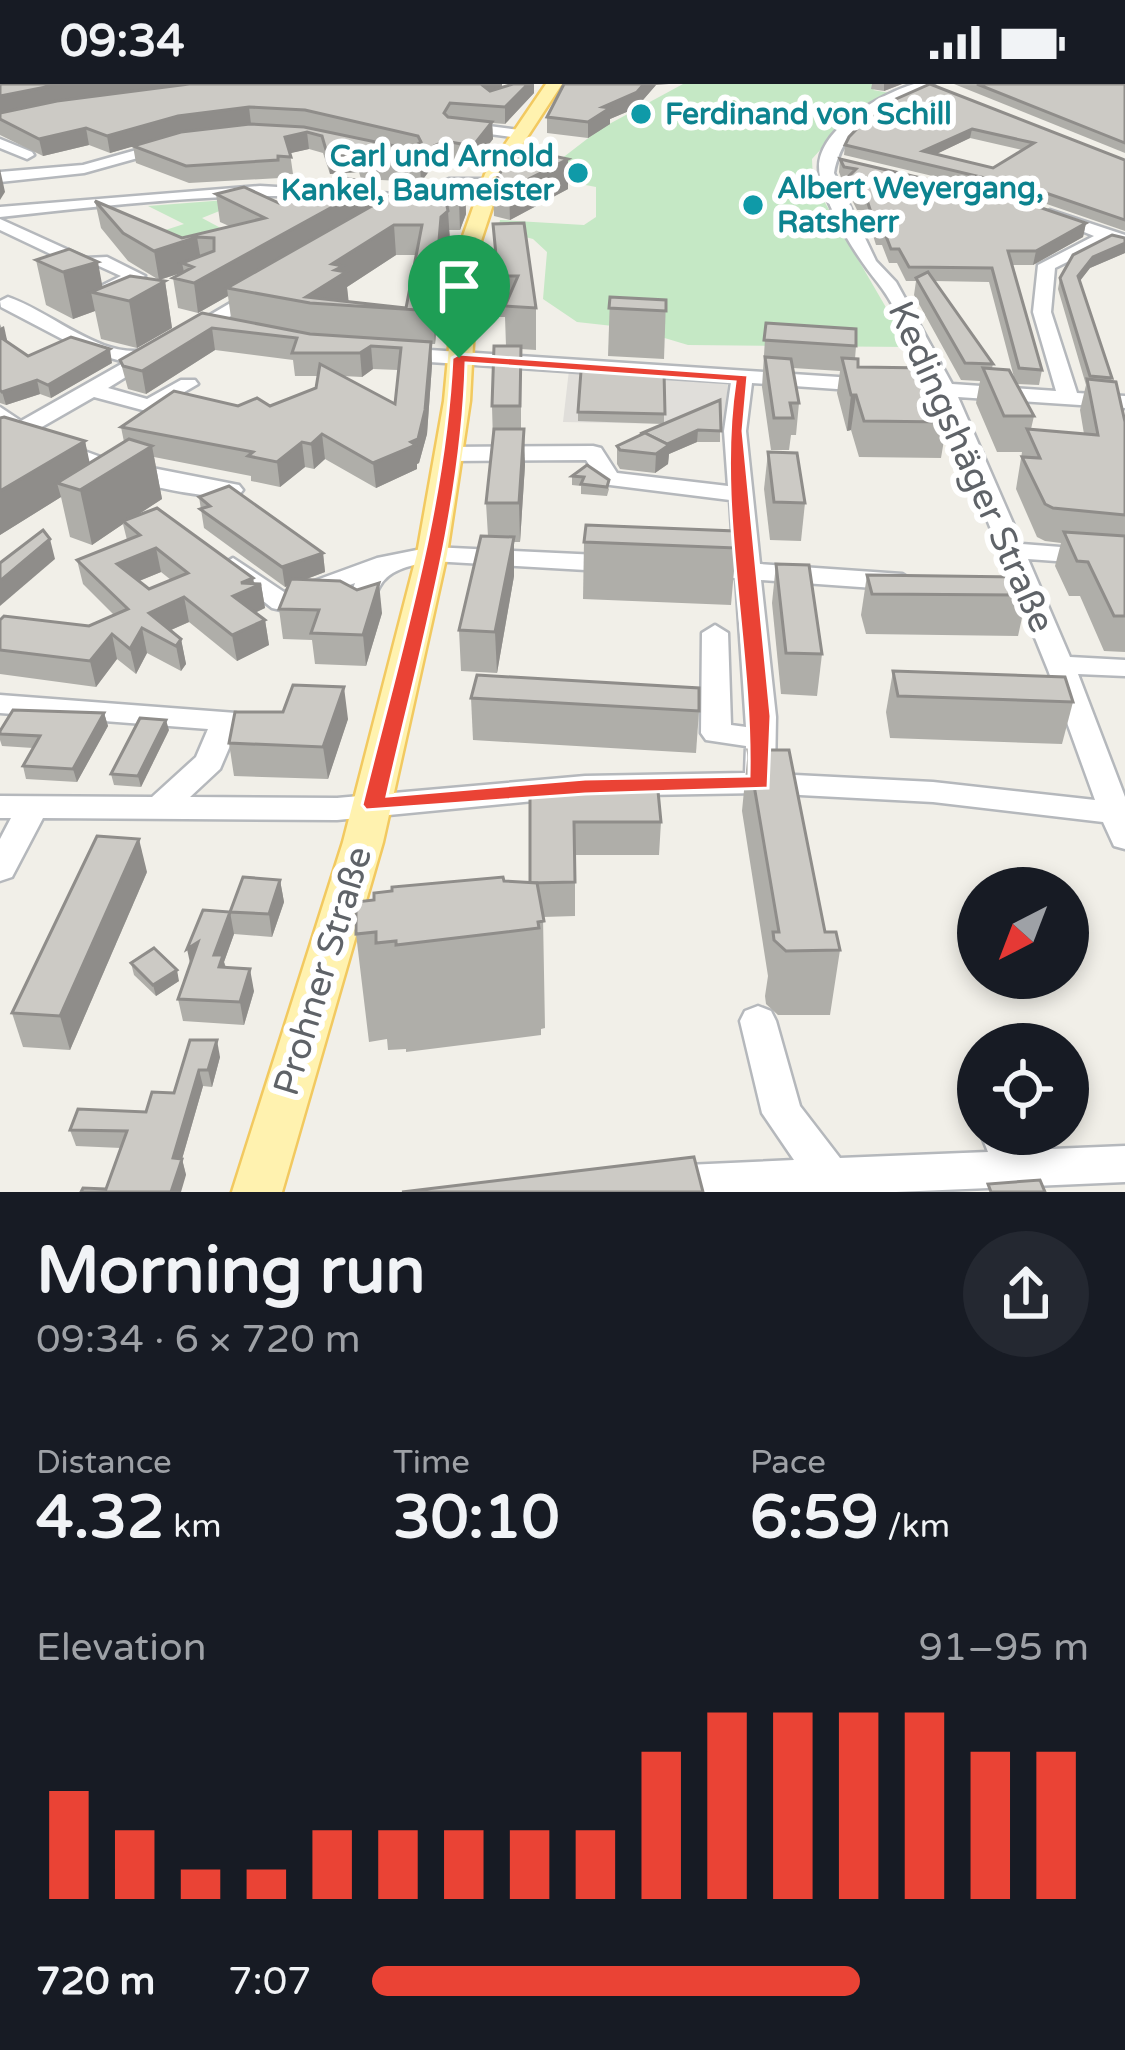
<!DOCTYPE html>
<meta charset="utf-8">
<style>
body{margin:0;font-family:"Varela Round",sans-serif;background:#242831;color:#f1f3f6;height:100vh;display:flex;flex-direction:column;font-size:45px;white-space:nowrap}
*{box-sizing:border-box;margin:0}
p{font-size:39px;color:#9ea1a6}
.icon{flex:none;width:66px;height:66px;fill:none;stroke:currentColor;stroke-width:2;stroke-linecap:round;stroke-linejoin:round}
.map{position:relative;height:1108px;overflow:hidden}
.sheet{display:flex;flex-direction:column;background:#171b24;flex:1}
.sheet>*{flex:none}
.needle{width:78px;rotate:222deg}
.tools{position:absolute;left:957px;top:783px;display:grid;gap:24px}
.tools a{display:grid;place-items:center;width:132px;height:132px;border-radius:50%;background:#171b24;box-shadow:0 6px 18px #0003;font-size:60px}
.pin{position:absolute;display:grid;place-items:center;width:102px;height:102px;color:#fff;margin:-123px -51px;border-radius:50% 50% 50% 0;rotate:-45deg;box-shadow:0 0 12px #0007}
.pin .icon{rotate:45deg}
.round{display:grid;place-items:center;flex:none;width:126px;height:126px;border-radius:63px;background:#242831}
.overview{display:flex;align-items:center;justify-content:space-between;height:204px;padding:0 36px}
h1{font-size:66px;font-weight:700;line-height:90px}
.figures{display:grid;grid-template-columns:repeat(3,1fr);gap:18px;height:204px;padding:12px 36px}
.figures div{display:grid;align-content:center}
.figures b{font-size:60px;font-weight:700}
.figures small{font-size:33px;font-weight:400}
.figures p{font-size:33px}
.chart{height:336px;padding:24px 36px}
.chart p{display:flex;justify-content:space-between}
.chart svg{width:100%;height:216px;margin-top:12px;stroke:#ea4335;stroke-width:6}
ul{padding:0 36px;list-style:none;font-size:39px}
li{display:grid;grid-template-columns:192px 144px 1fr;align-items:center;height:90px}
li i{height:30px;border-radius:15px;background:#ea4335}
.status{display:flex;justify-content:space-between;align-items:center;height:84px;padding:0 60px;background:#171b24;direction:ltr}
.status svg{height:33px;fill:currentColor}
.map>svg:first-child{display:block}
</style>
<div class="status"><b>09:34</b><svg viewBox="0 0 49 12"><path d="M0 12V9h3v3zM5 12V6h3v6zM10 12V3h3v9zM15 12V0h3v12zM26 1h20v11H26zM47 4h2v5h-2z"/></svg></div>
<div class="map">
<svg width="1125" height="1108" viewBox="0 0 1125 1108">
<rect width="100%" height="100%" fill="#f1efe8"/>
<!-- industrial -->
<polygon fill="#e0deda" points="569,286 728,298 724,341 563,338"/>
<!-- green -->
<g fill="#c5e8c5">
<polygon points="683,0 881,0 873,6 890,9 840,44 812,75 813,98 909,263 688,261 631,244 577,238 543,215 547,168 533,155 498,146 500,136 584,141 596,133 596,103 539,92 600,45"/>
<polygon points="252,114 202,134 243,156 192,174 147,152 184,140 148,122"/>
</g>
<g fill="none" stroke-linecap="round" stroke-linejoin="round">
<defs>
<g id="minor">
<path d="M914 0H934C891 24 845 32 834 89L876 177 896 198 952 300 1056 307 1033 228 1038 181 1094 152 1042 131 1050 126 1125 151V162L1109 157 1055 184 1051 228 1077 309 1125 312V324L958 313 1022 460 1125 468V482L1028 475 1070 573 1125 576V592L1078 590 1125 713V765L1114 762 1103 738 933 718 760 709 585 712 337 736 43 734 12 793 0 797V755L11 734H0V712L152 713 196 673 208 645 0 629V611L236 629 241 636 220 685 190 713 337 714 585 692 745 689 746 662 706 656 701 649 702 549 715 541 728 549 731 641 746 643 736 494 701 492 688 484 701 476 734 479 730 416 602 400 586 376 448 377 437 370 448 363 593 362 601 364 617 389 728 402 724 347 731 298 399 276 389 270 399 264 930 299C914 267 900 227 878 199 856 172 828 127 820 92 810 48 881 10 914 0ZM752 299 937 312 1048 586 1095 716 933 698 775 690 776 633 761 496 902 506 915 498 902 490 760 480 746 347Z"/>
<polygon points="458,38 519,46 526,50 519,54 453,45"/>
<polygon points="0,55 32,68 34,71 27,75 0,64"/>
<polygon points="165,58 170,59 170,65 84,89 0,98 0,88 83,81"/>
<path d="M449 95H489L497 100 489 105H452L403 127 397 125V119C265 102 132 119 0 133V123L260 102 413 111Z"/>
<polygon points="0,135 86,174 107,173 145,192 113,210 101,210 101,202 121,192 99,182 78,183 0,146"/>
<polygon points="261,201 267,202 267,210 193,255 176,251"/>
<path d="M8 213C53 228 105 280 153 264L163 270 108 304 147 315 181 296H195L198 300 150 328 94 313 33 348 106 375 239 401 243 406 239 411C194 420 60 379 18 357L0 365V349L5 346 0 341V323L21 337 125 278 85 267 1 223 0 217Z"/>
<path d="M432 463 620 472 633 480 620 488 432 477C414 481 390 484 380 502 372 515 376 527 359 532L346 524 355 499 281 526 272 524 220 482 233 474 284 508 377 474Z"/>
<polygon points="758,922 771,927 776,937 800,1022 840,1074 988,1068 981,1050 1021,1050 1028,1066 1125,1062 1125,1098 896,1108 647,1108 644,1100 650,1087 664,1082 794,1076 762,1029 740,937 745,927"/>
</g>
<polygon id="major" points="546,0 562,0 503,90 478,166 470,317 447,470 383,758 282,1108 232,1108 343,758 417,470 444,317 458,166 485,90"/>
</defs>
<!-- minor casing -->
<use href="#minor" stroke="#b5b8bc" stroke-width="5"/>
<!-- major casing -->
<use href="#major" stroke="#f2c960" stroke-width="5"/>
<!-- minor -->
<use href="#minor" fill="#fff" fill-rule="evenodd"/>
<!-- major -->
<use href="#major" fill="#fff2af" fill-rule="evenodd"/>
</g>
<!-- wall -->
<g fill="#afaea9" fill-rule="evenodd">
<polygon points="0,0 502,3 513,0 534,0 534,9 505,40 492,39 493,55 474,79 446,75 435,79 421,98 361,95 359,88 330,90 323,69 309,65 290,69 293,90 280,90 280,94 189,99 136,79 133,62 110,69 89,61 43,72 0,51"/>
<polygon points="872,0 902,0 884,7 871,5"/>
<polygon points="954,0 1125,0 1125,69"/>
<polygon points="656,1 636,24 610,35 610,40 588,54 547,49 547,33"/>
<path d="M878 23 1125 76V147L1038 117 844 71 845 61ZM970 54 1022 66 993 84 936 70Z"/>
<polygon points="568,75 568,105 510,136 494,132 493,101"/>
<path d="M840 75 1086 139 1083 153 1033 181H1012L1042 286 1039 301 1017 300 1034 332 1031 345 1084 350 1080 326 1086 301 1058 205 1060 194 1125 154V169L1090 184 1080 197 1125 338V568L1104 567 1080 512H1069L1055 482 1061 459 1045 457 1037 453 1016 405 1022 368H997L976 319 980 297 961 296 914 211 916 197H906L897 179H889L882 161H876L865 126H857L847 106 848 97 842 96 839 88ZM934 197 989 198 1015 297 992 284 993 280Z"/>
<path d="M374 100 376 120 465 101 466 130 460 146H449L450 157 443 163 435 260H431L432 281 427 350 419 379 417 380V385L376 404 325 375 314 385 305 383 280 403 251 397V392L154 373 162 415 136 432 254 500H261L265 524 255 529 265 536 269 561 237 577 189 538 171 546 181 555 186 580 181 587 147 569 136 590 117 575 96 603 0 590V536L89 542 114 531 83 500 77 476 127 456 123 440 92 461 70 453 61 413 0 451V334L85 357 89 379 124 358 121 343 238 322H270L316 304 318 292H295L293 276 215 266 146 310 128 305 120 276 231 234 228 212 198 229 178 224 173 194 184 188 159 196 128 177 101 144 95 117 182 154 229 142 220 138 216 110 279 119ZM396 171H416L406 224 348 217 347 203ZM373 285 398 286 395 320 343 292 362 293ZM161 488 171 496 149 505 139 497Z"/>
<polygon points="493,140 536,224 536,266 521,265 521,345 525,381 520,458 514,458 514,492 497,589 461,587 459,546 488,452 486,419 493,358 492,322 506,262 505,233 499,233"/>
<polygon points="36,176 103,203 165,197 172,244 137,264 101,255 95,227 73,235 46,221"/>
<polygon points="610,213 666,216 664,275 608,272"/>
<polygon points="766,239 856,262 855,275 858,283 947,338 941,374 859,373 851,346 847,347 837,309 840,287 793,284 799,319 796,351 791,351 789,366 771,366 762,303"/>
<polygon points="0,240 7,256 5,256 28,272 112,279 51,314 40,310 6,321 0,319"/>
<polygon points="664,288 664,340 578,337 578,328"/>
<polygon points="720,316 720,358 697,358 669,370 668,380 655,389 620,385 617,380 617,362"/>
<polygon points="768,368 805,419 801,457 770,456 764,405"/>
<polygon points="587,381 609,405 607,412 581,410 581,402 572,401 572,392"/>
<polygon points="199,413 323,469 325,488 304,496 382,529 366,582 315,580 312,556 283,555 279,525 289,501 285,503 204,444"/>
<polygon points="584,458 736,464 731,521 583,515"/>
<polygon points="776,480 822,570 817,612 781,610 772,519"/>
<polygon points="867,491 1027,511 1018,552 866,550 861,531"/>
<polygon points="893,587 1073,618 1062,660 890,654 886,628"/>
<polygon points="471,614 699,627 696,669 473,656"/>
<polygon points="283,628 348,635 328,695 234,692 229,659"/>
<polygon points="104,629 108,642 77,698 26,695 23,682 33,664 2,662 0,656 0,646"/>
<polygon points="169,646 141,703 114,701 111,690"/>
<polygon points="748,666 825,848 840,866 830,931 778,931 766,920 765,912 768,892 742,727"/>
<polygon points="530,705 661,738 659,771 575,771 575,832 543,833 545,944 541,945 541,951 406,968 406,965 388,966 387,955 369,958 356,850 374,816 504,797 530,799"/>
<polygon points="147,788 70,966 23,963 12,929"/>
<polygon points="280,796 284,818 272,853 234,850 224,878 226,883 254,907 244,941 183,937 178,915 230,828"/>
<polygon points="131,879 179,897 156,912 134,891"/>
<polygon points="190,956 220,973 212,1003 203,1002 182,1075 186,1091 106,1105 121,1064 76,1062 70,1046 146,1028 174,1009"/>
</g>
<!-- shaded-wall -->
<g fill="#8f8d8a">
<polygon points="61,0 199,0 0,29 0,12"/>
<polygon points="478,0 502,0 502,4 478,13"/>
<polygon points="528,0 534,0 534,9 505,40 505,23"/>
<polygon points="644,0 669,0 656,1 636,24 610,35 610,40 588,54 588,38 603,23"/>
<polygon points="884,0 902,0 884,7"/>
<polygon points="249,23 251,40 181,49 110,69 107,52 178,32"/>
<polygon points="492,38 493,55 474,79 473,62"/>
<polygon points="86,44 89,61 43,72 39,55"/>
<polygon points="972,45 970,54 922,77 923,67"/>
<polygon points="307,48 309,65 287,70 285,53"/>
<polygon points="445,57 446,75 435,79 421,98 420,80 434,62"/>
<polygon points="358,70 359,88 330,90 328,73"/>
<polygon points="568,75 568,105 510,136 509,105"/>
<polygon points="0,85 5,108 0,116"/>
<polygon points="374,100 376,126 227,204 228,212 198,229 194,199"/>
<polygon points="465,101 466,130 460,146 459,117"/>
<polygon points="448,127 450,157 443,163 435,260 433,227 441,133"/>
<polygon points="1086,139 1083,153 1033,181 1036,167"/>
<polygon points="394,141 396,171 347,203 349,220 306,213 332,180"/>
<polygon points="197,153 202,182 182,179 184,188 159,196 154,167"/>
<polygon points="1125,159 1125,169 1090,184 1075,203 1078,192 1093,173"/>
<polygon points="98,178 104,211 91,208 95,227 73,235 63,188"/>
<polygon points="165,197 172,244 137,264 129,217"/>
<polygon points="4,242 7,256 0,258 0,244"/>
<polygon points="212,244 215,266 146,310 142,287"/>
<polygon points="431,258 432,281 427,350 419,379 417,380 417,385 376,404 373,379"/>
<polygon points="371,262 373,285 362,293 360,269"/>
<polygon points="110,265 112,279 51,314 48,301"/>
<polygon points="37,296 40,310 6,321 2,308"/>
<polygon points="851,311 856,311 851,346 847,347"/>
<polygon points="524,345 525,381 520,458 519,419"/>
<polygon points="698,346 697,358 669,370 668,380 655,389 656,370 662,362"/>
<polygon points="322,350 325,375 314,385 311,360"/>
<polygon points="85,357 93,394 57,399 61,413 0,451 0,407"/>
<polygon points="302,358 305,383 280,403 277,378"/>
<polygon points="152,362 162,415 125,439 123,437 123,440 92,461 80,406"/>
<polygon points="514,453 514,492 497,589 495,548"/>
<polygon points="50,455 55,475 0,522 0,497"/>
<polygon points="156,464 161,488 122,504 117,480"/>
<polygon points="323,469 325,488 285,503 282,483"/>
<polygon points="253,494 255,503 261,500 265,524 237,537 233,512 241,499"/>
<polygon points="379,499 382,529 366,582 363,551"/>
<polygon points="184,513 189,538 157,552 149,529"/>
<polygon points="265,536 269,561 237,577 232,551"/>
<polygon points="142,544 147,569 136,590 130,565"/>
<polygon points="112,550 117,575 96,603 90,577"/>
<polygon points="181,555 186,580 181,587 176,562"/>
<polygon points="344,603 348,635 328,695 323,663"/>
<polygon points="104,629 108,642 77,698 73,685"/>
<polygon points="166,636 169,646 141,703 138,692"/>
<polygon points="139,755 147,788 70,966 60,932"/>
<polygon points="280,796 284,818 272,853 269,830"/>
<polygon points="230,828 234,850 224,878 228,894 220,889 214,871"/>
<polygon points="198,858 192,888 187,865"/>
<polygon points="250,885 254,907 244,941 240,918"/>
<polygon points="177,886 179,897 156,912 153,901"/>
<polygon points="217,956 220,973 212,1003 208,986"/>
<polygon points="199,986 203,1002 182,1075 186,1091 181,1108 171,1108 173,1074"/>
</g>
<!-- building -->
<g fill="#cccac5" stroke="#8f8d8a" stroke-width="3" fill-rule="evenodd">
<polygon points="0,0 61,0 0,12"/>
<polygon points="189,0 481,0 490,7 513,0 528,0 505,23 450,19 444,29 448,33 492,38 473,62 445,57 434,62 420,80 359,77 358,70 328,73 322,52 307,48 285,53 291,73 278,72 278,76 186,82 133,62 181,48 250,40 304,43 409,65 421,58 418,52 305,26 249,23 178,32 107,52 86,44 39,55 0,35 0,29 57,17"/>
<polygon points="564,0 644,0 637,8 603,23 610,24 588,38 547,33"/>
<path d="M930 0 1125 76V136L1040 107 845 61 849 53 878 23ZM972 45 1034 59 993 84 923 67Z"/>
<polygon points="977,0 1125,0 1125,59"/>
<polygon points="515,64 568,75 509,105 493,101"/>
<polygon points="840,75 1027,119 1086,139 1036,167 1008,167 1042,286 1019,284 992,184 909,183 899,165 891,165 884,147 877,147 866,113 858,113 848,93 856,85 844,83"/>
<polygon points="345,94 374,100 194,199 173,194 193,183 182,179 214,167 214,154 197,153 154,167 123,149 95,117 182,154 265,134 216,110 244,103 279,119 313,102"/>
<path d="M409 101 442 107 444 101H465L459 117H446L448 127 441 133 433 227 310 219 227 204ZM394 141H422L406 224 306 213 346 188 335 186 343 182 332 180Z"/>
<polygon points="524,139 536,224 505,222 518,192 498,192 493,140"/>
<polygon points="1112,151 1125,154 1125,159 1093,173 1078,192 1112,294 1090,292 1060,194 1073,171"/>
<polygon points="69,165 98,178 63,188 36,176"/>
<polygon points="928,188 993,280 965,279 916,194"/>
<polygon points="130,192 165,197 129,217 91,208"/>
<polygon points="610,213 666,216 666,227 609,224"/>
<polygon points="202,229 310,250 431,258 425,326 418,355 411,358 416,361 373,379 322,350 311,360 302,358 277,378 248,372 253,368 121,343 174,307 238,322 257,314 270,322 316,304 320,280 395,320 401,264 371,262 360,269 292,269 297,254 212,244 142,287 123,282 120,276"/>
<polygon points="766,239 856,245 856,262 764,256"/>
<polygon points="0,253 28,272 71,253 110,265 48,301 37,296 2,308 0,306"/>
<polygon points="494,262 521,262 520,322 492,322"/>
<polygon points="765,273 791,275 799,319 790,319 793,334 774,334"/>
<polygon points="842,274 858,275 858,283 927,284 947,338 864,337 856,311 851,311"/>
<polygon points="983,284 1009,286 1034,332 1004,332"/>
<polygon points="581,287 664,288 665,330 578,328"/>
<polygon points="1087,295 1116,298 1125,338 1125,431 1053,424 1045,420 1022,373 1040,374 1027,345 1098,351"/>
<polygon points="720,316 721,347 698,346 667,360 645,349 640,350"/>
<polygon points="4,333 85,357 0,407 0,334"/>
<polygon points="494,345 524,345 519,419 486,419"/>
<polygon points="645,349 669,361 656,370 620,366 617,362"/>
<polygon points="129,355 152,362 80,406 57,399"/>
<polygon points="768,368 797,369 805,419 774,418"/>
<polygon points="587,381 609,396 607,403 581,400 584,393 572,392"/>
<polygon points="229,402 323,469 282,483 200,425 210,422 199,413"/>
<path d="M157 424 253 494 241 499 261 500 233 512 265 536 232 551 184 513 149 529 181 555 176 562 142 544 130 565 112 550 90 577 0 566V536L4 532 89 542 128 525 77 476 140 451 123 437ZM156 464 188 489 149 505 117 480Z"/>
<polygon points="586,441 735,447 736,464 584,458"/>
<polygon points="43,446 50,455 0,497 0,479"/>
<polygon points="1064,448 1125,452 1125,532 1114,532 1088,478 1077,477"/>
<polygon points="481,452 514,453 495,548 459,546"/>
<polygon points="776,480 809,481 822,570 786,569"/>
<polygon points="867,491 1019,493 1027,511 872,510"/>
<polygon points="291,495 340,497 357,506 379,499 363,551 311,549 319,526 279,525"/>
<polygon points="893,587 1065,593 1073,618 898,612"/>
<polygon points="477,591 699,604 699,627 471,614"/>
<polygon points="293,601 344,603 323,663 229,659 235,628 283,628"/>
<polygon points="13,626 104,629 73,685 23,682 40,652 0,650 0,647"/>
<polygon points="140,634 166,636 138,692 111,690"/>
<polygon points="748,666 789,666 825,848 836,848 840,866 786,867 774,856 773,848 779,848"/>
<polygon points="530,705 658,707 661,738 574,738 575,798 530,799"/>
<polygon points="97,752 139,755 60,932 12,929"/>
<polygon points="243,793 280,796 269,830 230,828"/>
<polygon points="503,793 504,797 537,799 544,837 538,838 539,844 396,861 396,857 376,859 376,848 356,850 356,818 374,816 374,809 392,807 392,803"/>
<polygon points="203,826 230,828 214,871 223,871 219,883 250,885 240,918 178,915 198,858 187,865"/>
<polygon points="154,864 177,886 153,901 131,879"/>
<polygon points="190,956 217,956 208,986 199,986 173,1074 182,1075 171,1108 81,1108 83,1104 106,1105 127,1047 70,1046 78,1025 146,1028 152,1008 174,1009"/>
<polygon points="694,1073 703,1108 402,1108"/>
<polygon points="1040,1096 1045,1108 991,1108 988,1100"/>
</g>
<!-- route -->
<path fill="#ea4335" stroke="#fff" stroke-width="3" fill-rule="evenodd" d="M459 270 748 291 743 347 771 632 768 704 585 710 366 726 362 721C398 575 445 425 452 274ZM466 279 735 298C716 423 752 563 749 692L585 695 387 712C419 570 462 425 466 279Z"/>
<!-- markers -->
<g fill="#0f9aa8" stroke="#fff" stroke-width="4.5">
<circle cx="641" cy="30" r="12"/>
<circle cx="578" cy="89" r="12"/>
<circle cx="753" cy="121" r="12"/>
</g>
<g text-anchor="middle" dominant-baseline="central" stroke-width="12" stroke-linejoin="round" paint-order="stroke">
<!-- far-culture labels -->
<g font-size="30" font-weight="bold" fill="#0d838f" stroke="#fff" text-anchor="start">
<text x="665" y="30">Ferdinand von Schill</text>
<text x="554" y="72" text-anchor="end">Carl und Arnold<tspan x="554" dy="34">Kankel, Baumeister</tspan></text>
<text x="777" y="104">Albert Weyergang,<tspan x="777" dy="34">Ratsherr</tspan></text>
</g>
<!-- street labels -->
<g font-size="36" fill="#5f6368" stroke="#fff">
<text transform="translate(971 383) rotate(66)">Kedingshäger Straße</text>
<text transform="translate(323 887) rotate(-73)">Prohner Straße</text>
</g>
</g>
</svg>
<div class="tools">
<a><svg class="needle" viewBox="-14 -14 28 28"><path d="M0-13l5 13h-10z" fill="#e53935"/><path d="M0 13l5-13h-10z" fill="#9ea1a6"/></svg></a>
<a><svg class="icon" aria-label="locate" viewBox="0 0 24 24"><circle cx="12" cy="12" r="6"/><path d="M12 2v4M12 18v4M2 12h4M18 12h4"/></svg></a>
</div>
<div class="pin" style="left:459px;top:274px;background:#1e9e55"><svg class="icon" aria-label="arrive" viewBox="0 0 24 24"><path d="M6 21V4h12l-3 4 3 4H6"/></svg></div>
</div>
<section class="sheet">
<div class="overview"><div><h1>Morning run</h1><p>09:34 · 6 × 720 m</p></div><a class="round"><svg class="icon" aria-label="share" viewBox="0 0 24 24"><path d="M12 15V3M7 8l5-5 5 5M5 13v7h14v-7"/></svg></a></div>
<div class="figures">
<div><p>Distance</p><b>4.32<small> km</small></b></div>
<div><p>Time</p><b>30:10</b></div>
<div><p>Pace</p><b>6:59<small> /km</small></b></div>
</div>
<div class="chart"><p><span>Elevation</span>91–95 m</p>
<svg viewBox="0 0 160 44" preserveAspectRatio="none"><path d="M5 44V22M15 44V30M25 44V38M35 44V38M45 44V30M55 44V30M65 44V30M75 44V30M85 44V30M95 44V14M105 44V6M115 44V6M125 44V6M135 44V6M145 44V14M155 44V14"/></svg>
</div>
<ul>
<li><b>720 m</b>7:07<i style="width:68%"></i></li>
</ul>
</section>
